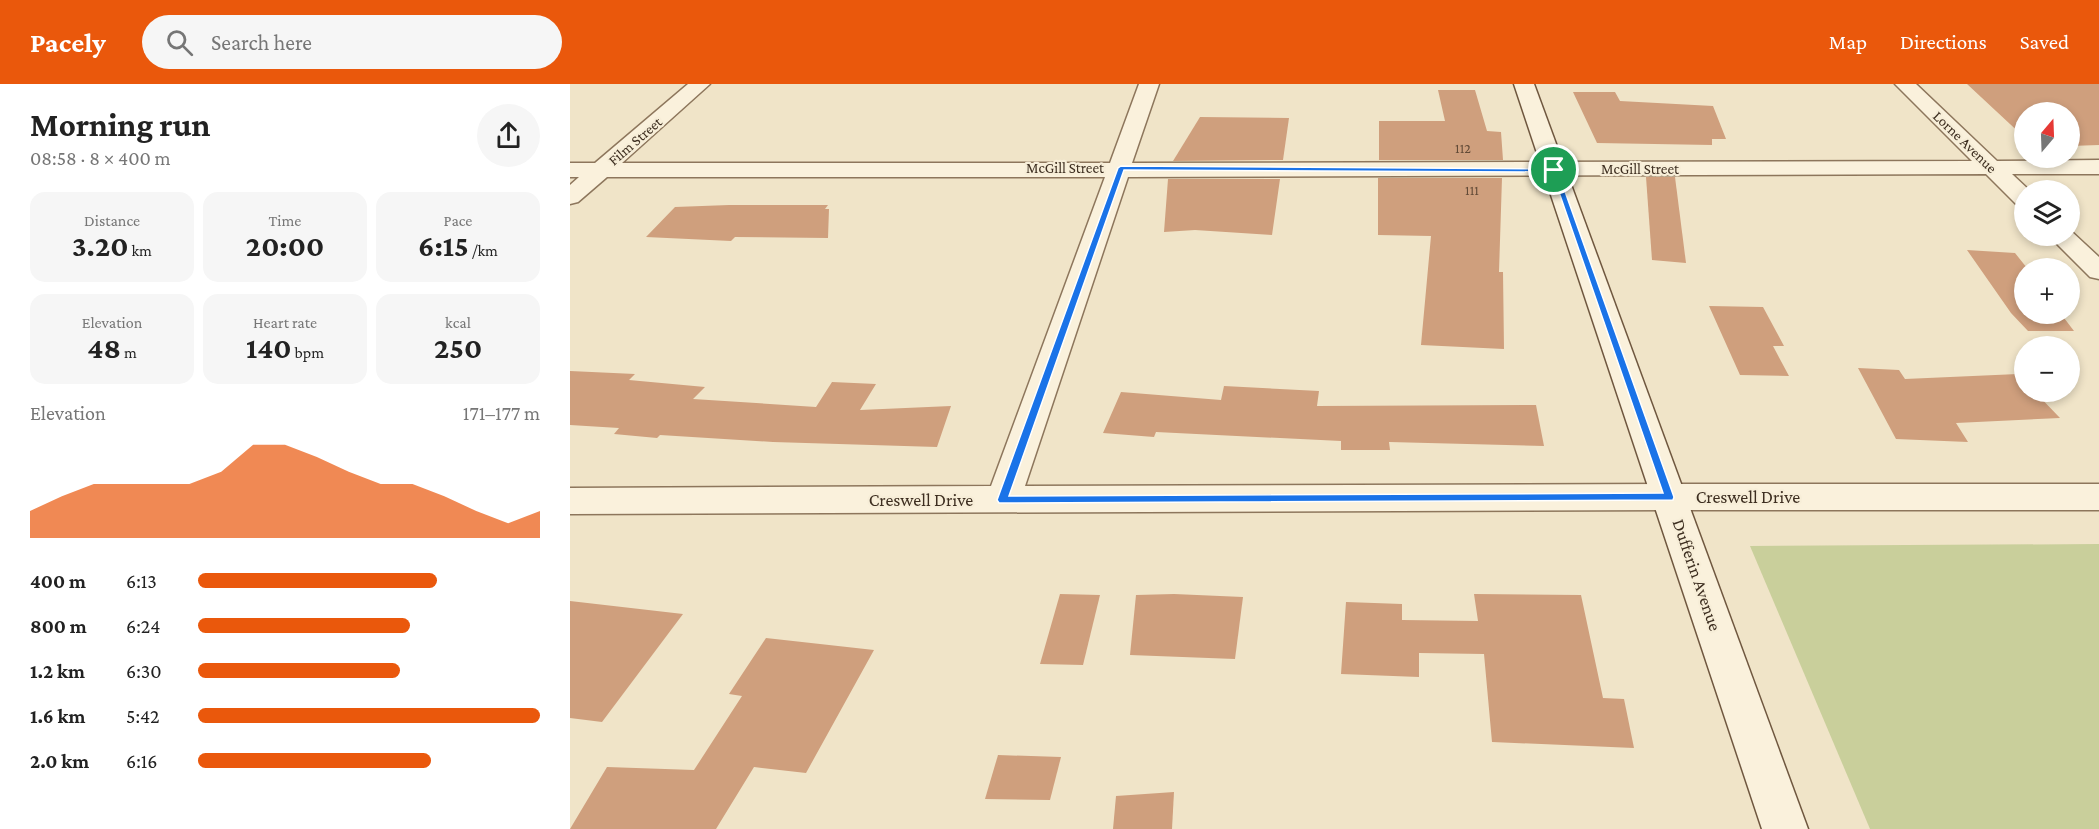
<!DOCTYPE html>
<meta charset="utf-8">
<style>
body{margin:0;font-family:"Crimson Pro",serif;background:#f6f6f6;color:#222;height:100vh;display:flex;flex-direction:column;font-size:22px;white-space:nowrap}
*{box-sizing:border-box;margin:0}
p{font-size:20px;color:#767676}
.icon{flex:none;width:33px;height:33px;fill:none;stroke:currentColor;stroke-width:2;stroke-linecap:round;stroke-linejoin:round}
.map{position:relative;flex:1;overflow:hidden}
.panel{display:flex;flex-direction:column;background:#fff;width:570px}
.panel>*{flex:none}
.needle{width:39px;rotate:19deg}
.fabs{position:absolute;left:1444px;top:18px;display:grid;gap:12px}
.fabs a{display:grid;place-items:center;width:66px;height:66px;border-radius:50%;background:#fff;box-shadow:0 3px 9px #0003;font-size:30px}
.pin{position:absolute;display:grid;place-items:center;width:51px;height:51px;color:#fff;margin:-26px;border:3px solid #fff;border-radius:50%;box-shadow:0 2px 6px #0007}
.round{display:grid;place-items:center;flex:none;width:63px;height:63px;border-radius:32px;background:#f6f6f6}
.summary{display:flex;align-items:center;justify-content:space-between;height:102px;padding:0 30px}
h1{font-size:33px;font-weight:700;line-height:45px}
.metrics{display:grid;grid-template-columns:repeat(3,1fr);gap:9px;height:102px;padding:6px 30px}
.metrics div{display:grid;align-content:center;border-radius:15px;background:#f6f6f6;text-align:center}
.metrics b{font-size:30px;font-weight:700}
.metrics small{font-size:16px;font-weight:400}
.metrics p{font-size:16px}
.chart{height:168px;padding:12px 30px}
.chart p{display:flex;justify-content:space-between}
.chart svg{width:100%;height:108px;margin-top:6px;fill:#ea580c;opacity:.7}
ul{padding:0 30px;list-style:none;font-size:20px}
li{display:grid;grid-template-columns:96px 72px 1fr;align-items:center;height:45px}
li i{height:15px;border-radius:8px;background:#ea580c}
header{display:flex;align-items:center;gap:36px;box-sizing:border-box;height:84px;padding:0 30px;background:#ea580c;color:#fff}
header strong{font-size:28px}
nav{display:flex;gap:33px;margin-inline-start:auto;font-size:21px}
.search{width:420px;height:54px;background:#f6f6f6;display:flex;align-items:center;gap:15px;box-sizing:border-box;padding:0 21px;border-radius:33px;color:#767676;font-size:22px}
main{display:flex;flex:1;min-height:0}
.map>svg:first-child{display:block}
</style>
<header>
<strong>Pacely</strong>
<div class="search"><svg class="icon" aria-label="search" viewBox="0 0 24 24"><circle cx="10" cy="10" r="6"/><path d="M15 15l6 6"/></svg>Search here</div>
<nav><a>Map</a><a>Directions</a><a>Saved</a></nav>
</header>
<main>
<section class="panel">
<div class="summary"><div><h1>Morning run</h1><p>08:58 · 8 × 400 m</p></div><a class="round"><svg class="icon" aria-label="share" viewBox="0 0 24 24"><path d="M12 15V3M7 8l5-5 5 5M5 13v7h14v-7"/></svg></a></div>
<div class="metrics">
<div><p>Distance</p><b>3.20<small> km</small></b></div>
<div><p>Time</p><b>20:00</b></div>
<div><p>Pace</p><b>6:15<small> /km</small></b></div>
</div>
<div class="metrics">
<div><p>Elevation</p><b>48<small> m</small></b></div>
<div><p>Heart rate</p><b>140<small> bpm</small></b></div>
<div><p>kcal</p><b>250</b></div>
</div>
<div class="chart"><p><span>Elevation</span>171–177 m</p>
<svg viewBox="0 0 160 44" preserveAspectRatio="none"><path d="M0 44V33L10 27L20 22L30 22L40 22L50 22L60 17L70 6L80 6L90 11L100 17L110 22L120 22L130 27L140 33L150 38L160 33V44z"/></svg>
</div>
<ul>
<li><b>400 m</b>6:13<i style="width:70%"></i></li>
<li><b>800 m</b>6:24<i style="width:62%"></i></li>
<li><b>1.2 km</b>6:30<i style="width:59%"></i></li>
<li><b>1.6 km</b>5:42<i style="width:100%"></i></li>
<li><b>2.0 km</b>6:16<i style="width:68%"></i></li>
</ul>
</section>
<div class="map">
<svg width="1529" height="745" viewBox="0 0 1529 745">
<rect width="100%" height="100%" fill="#f0e4c8"/>
<!-- green -->
<polygon fill="#c9cf9b" points="1529,460 1529,745 1300,745 1180,462"/>
<!-- building -->
<g fill="#cf9f7d">
<polygon points="1397,0 1529,0 1529,61 1500,62 1500,28 1455,28 1455,54"/>
<polygon points="868,6 905,6 917,47 931,48 933,76 809,76 809,37 875,37"/>
<polygon points="1003,8 1045,8 1050,17 1143,22 1156,55 1142,55 1142,61 1027,59"/>
<polygon points="630,33 719,34 713,76 603,77"/>
<polygon points="1076,93 1105,93 1116,179 1082,176"/>
<polygon points="808,94 932,94 929,188 933,188 934,265 851,261 861,152 808,151"/>
<polygon points="598,95 710,95 702,151 625,146 594,148"/>
<polygon points="159,121 258,121 255,125 259,125 258,154 165,153 161,157 76,153 105,123"/>
<polygon points="1397,166 1445,169 1457,184 1455,230 1491,230 1504,247 1458,247 1441,229"/>
<polygon points="1139,222 1193,223 1214,262 1203,262 1219,292 1170,291"/>
<polygon points="1288,284 1329,286 1335,295 1448,290 1455,297 1455,308 1465,308 1490,334 1386,339 1398,358 1326,355"/>
<polygon points="0,287 65,290 59,296 135,303 123,315 246,323 262,298 306,300 290,326 381,322 367,363 203,358 90,351 87,354 44,350 49,344 0,341"/>
<polygon points="654,302 749,307 747,322 966,321 974,362 819,358 820,366 771,366 771,357 586,348 584,353 533,349 551,308 651,316"/>
<polygon points="490,510 530,511 513,581 470,580"/>
<polygon points="604,510 673,513 665,575 560,571 566,511"/>
<polygon points="904,510 1011,511 1033,614 1054,615 1064,664 922,658 914,570 849,569 849,593 771,590 776,518 832,520 832,536 908,537"/>
<polygon points="0,517 113,530 32,638 0,634"/>
<polygon points="196,554 304,566 236,689 184,683 146,745 0,745 37,683 124,686 172,612 159,610"/>
<polygon points="428,671 491,673 480,716 415,715"/>
<polygon points="604,708 602,745 543,745 546,712"/>
</g>
<g fill="none" stroke-linecap="round" stroke-linejoin="round">
<defs>
<g id="minor">
<polygon points="118,0 140,0 52,79 540,79 569,0 589,0 562,79 1402,77 1325,0 1346,0 1427,77 1529,76 1529,90 1442,90 1459,106 1455,106 1455,123 1447,121 1416,90 558,93 455,402 1099,400 1111,404 1116,413 1111,422 1099,426 0,430 0,404 421,402 535,93 37,93 8,118 0,120 0,101 9,93 0,93 0,79 25,79"/>
<polygon points="1501,147 1529,173 1529,195 1520,193 1479,152 1500,152"/>
</g>
<polygon id="tertiary" points="1099,400 1529,400 1529,426 1099,426 1087,422 1082,413 1087,404"/>
<polygon id="secondary" points="944,0 964,0 1238,745 1192,745"/>
</defs>
<!-- minor casing -->
<use href="#minor" stroke="#8d765c" stroke-width="3"/>
<!-- tertiary casing -->
<use href="#tertiary" stroke="#8d765c" stroke-width="3"/>
<!-- secondary casing -->
<use href="#secondary" stroke="#6f573f" stroke-width="3"/>
<!-- minor -->
<use href="#minor" fill="#faf1dc" fill-rule="evenodd"/>
<!-- tertiary -->
<use href="#tertiary" fill="#faf1dc" fill-rule="evenodd"/>
<!-- secondary -->
<use href="#secondary" fill="#faf1dc" fill-rule="evenodd"/>
</g>
<!-- route -->
<path fill="#1a73e8" stroke="#fff" stroke-width="1.5" fill-rule="evenodd" d="M551 82 987 85 1104 413 1103 416 429 419 427 416 548 84ZM554 86 982 88 1093 409 439 412Z"/>
<g text-anchor="middle" dominant-baseline="central" stroke-width="4.5" stroke-linejoin="round" paint-order="stroke">
<!-- far-number labels -->
<g font-size="14" fill="#624a37">
<text x="893" y="64">112</text>
<text x="902" y="106">111</text>
</g>
<!-- far-street labels -->
<g font-size="15" fill="#3d2e20" stroke="#f7eed8">
<text transform="translate(65 57) rotate(-41)">Film Street</text>
<text transform="translate(1395 58) rotate(44)">Lorne Avenue</text>
<text x="495" y="84">McGill Street</text>
<text x="1070" y="85">McGill Street</text>
</g>
<!-- street labels -->
<g font-size="18" fill="#3d2e20" stroke="#f7eed8">
<text x="1178" y="413">Creswell Drive</text>
<text x="351" y="416">Creswell Drive</text>
<text transform="translate(1127 491) rotate(71)">Dufferin Avenue</text>
</g>
</g>
</svg>
<div class="fabs">
<a><svg class="needle" viewBox="-14 -14 28 28"><path d="M0-13l5 13h-10z" fill="#e53935"/><path d="M0 13l5-13h-10z" fill="#767676"/></svg></a>
<a><svg class="icon" aria-label="layers" viewBox="0 0 24 24"><path d="M12 4l9 5-9 5-9-5zM3 14l9 5 9-5"/></svg></a>
<a>+</a>
<a>−</a>
</div>
<div class="pin" style="left:984px;top:86px;background:#1e9e55"><svg class="icon" aria-label="arrive" viewBox="0 0 24 24"><path d="M6 21V4h12l-3 4 3 4H6"/></svg></div>
</div>
</main>
